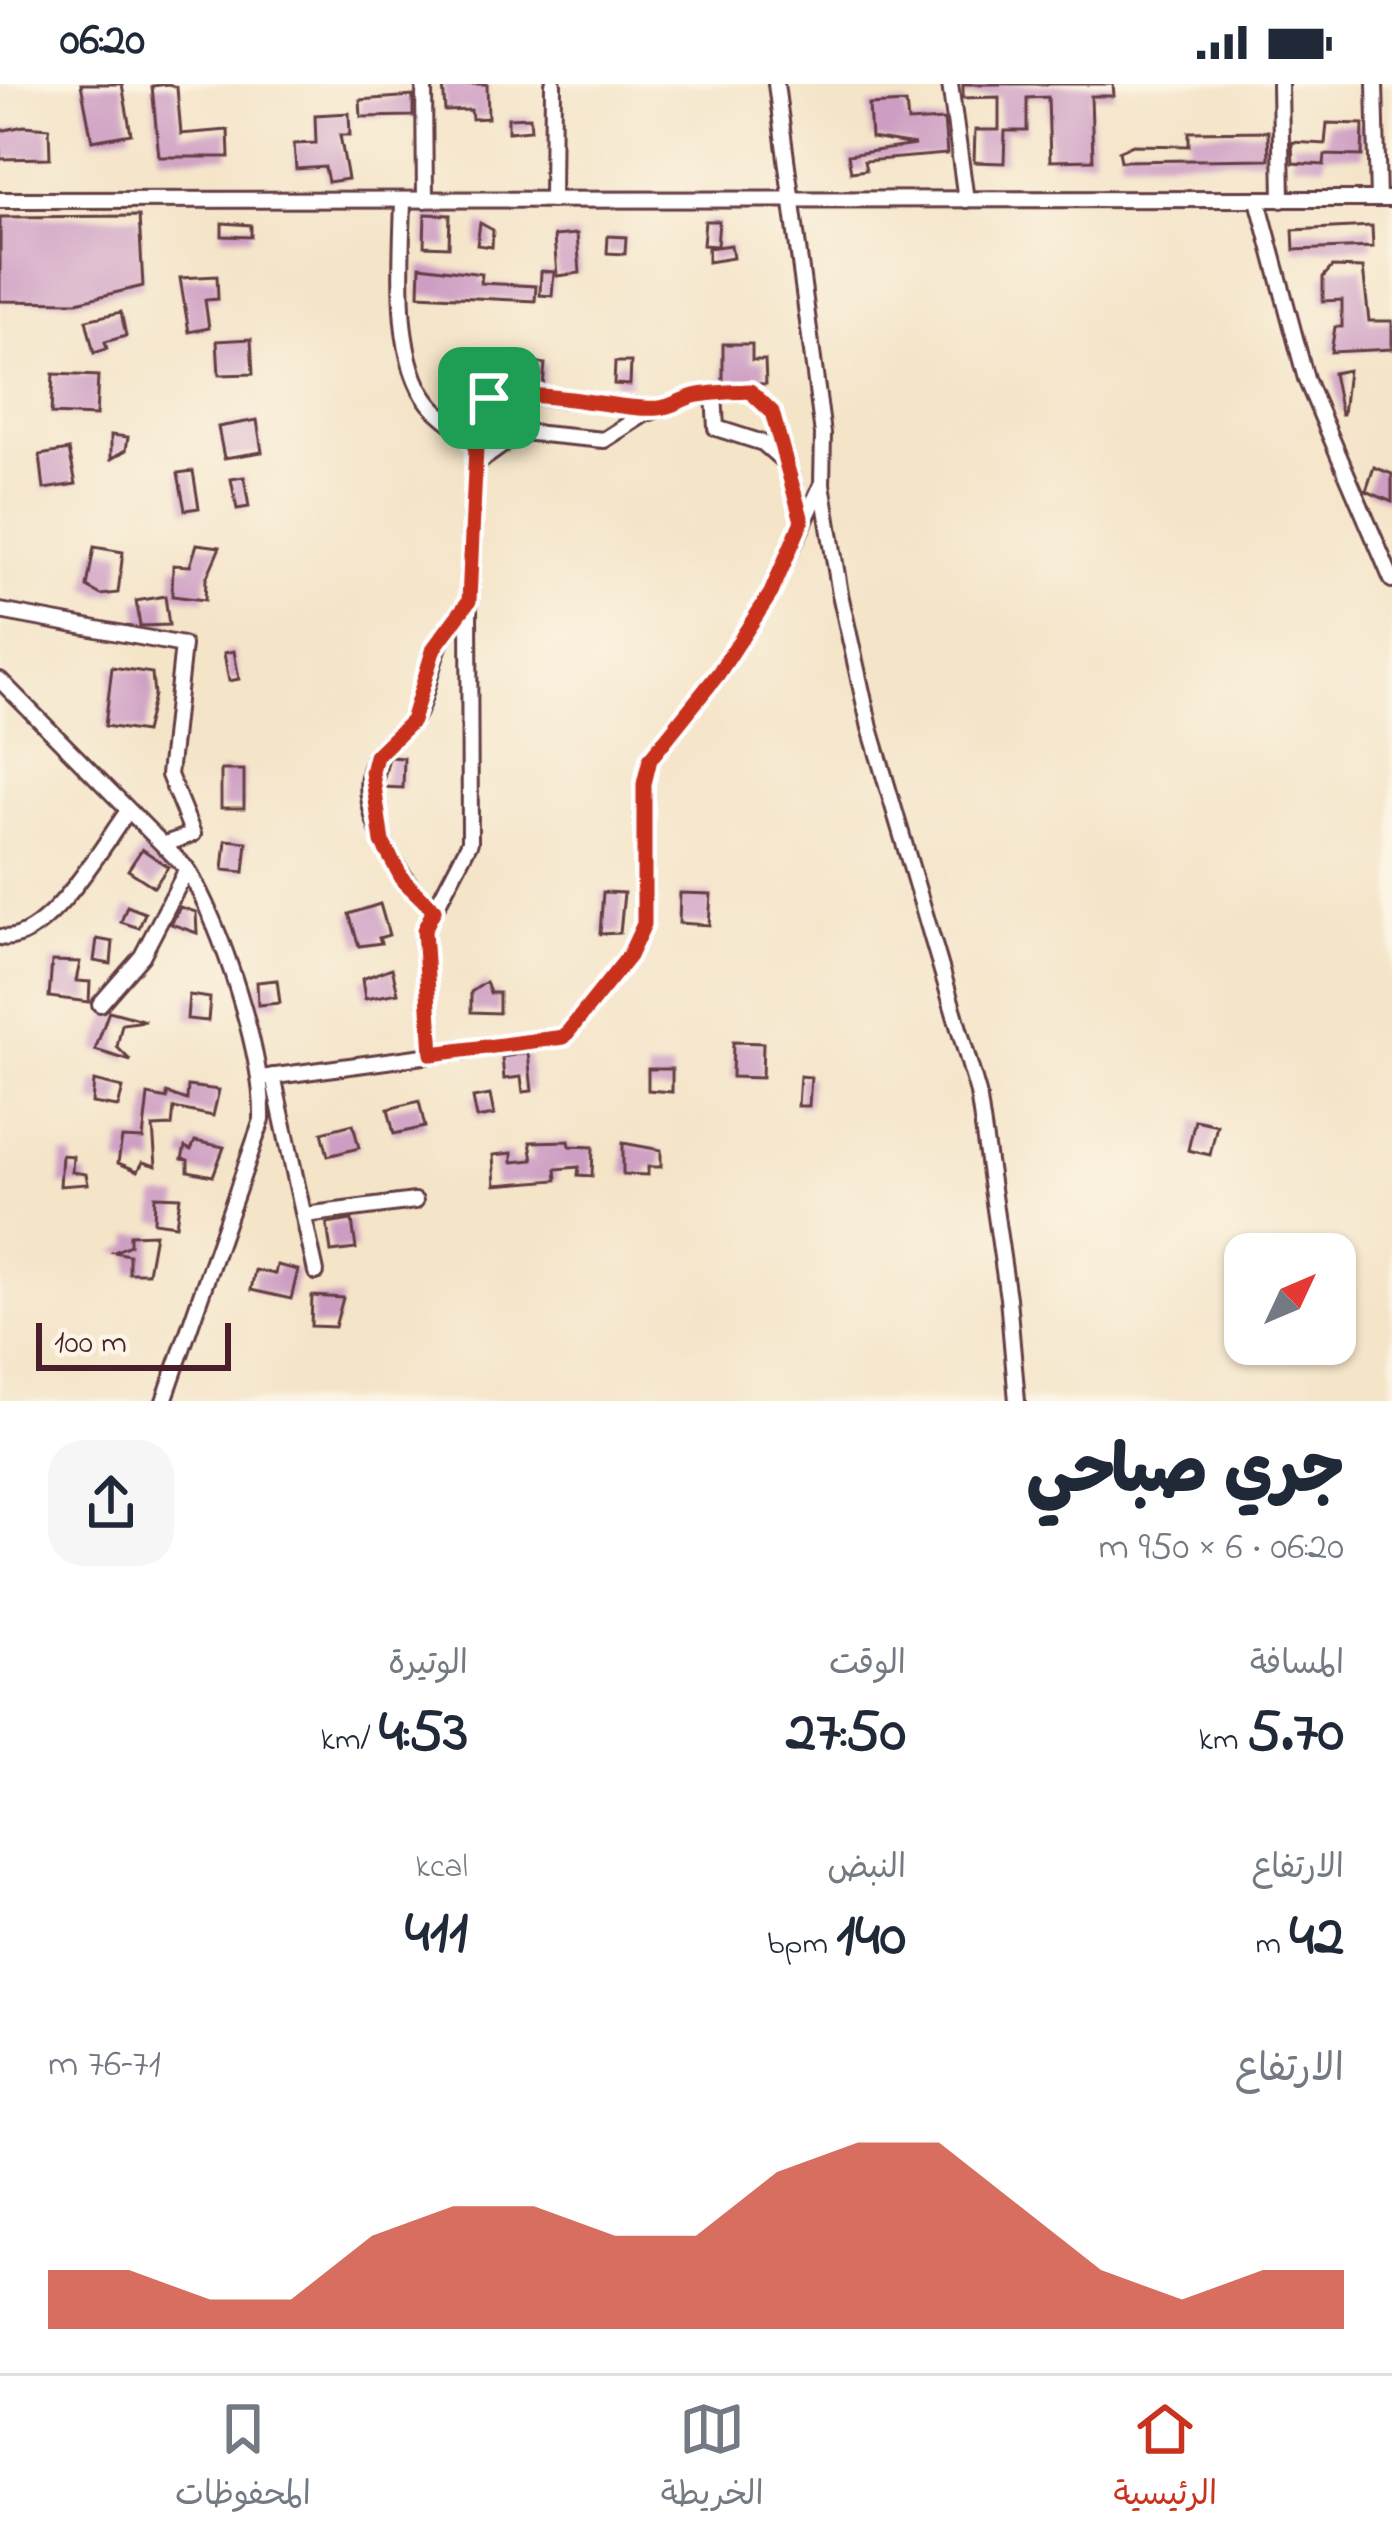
<!DOCTYPE html>
<html lang="ar">
<meta charset="utf-8">
<style>
body{margin:0;font-family:"Indie Flower","Playpen Sans Arabic",sans-serif;background:#f6f6f7;color:#1f2937;direction:rtl;height:100vh;display:flex;flex-direction:column;font-size:45px;white-space:nowrap}
*{box-sizing:border-box;margin:0}
p{font-size:39px;color:#747a83}
.icon{flex:none;width:66px;height:66px;fill:none;stroke:currentColor;stroke-width:2;stroke-linecap:round;stroke-linejoin:round}
.map{position:relative;height:1317px;overflow:hidden;direction:ltr}
.details{display:flex;flex-direction:column;background:#fff;flex:1}
.details>*{flex:none}
.needle{width:78px;rotate:46deg}
.buttons{position:absolute;left:1224px;top:1149px;display:grid;gap:24px}
.buttons a{display:grid;place-items:center;width:132px;height:132px;border-radius:24px;background:#fff;box-shadow:0 3px 9px #0004;font-size:60px}
.scale{position:absolute;left:36px;bottom:30px;width:195px;box-sizing:border-box;padding-left:12px;border:6px solid #4a1f2b;border-top:0;font-size:33px;line-height:42px;white-space:nowrap;color:#4a1f2b;-webkit-text-stroke:9px #fcf5e5;paint-order:stroke}
.pin{position:absolute;display:grid;place-items:center;width:102px;height:102px;color:#fff;margin:-51px;border-radius:24px;box-shadow:0 6px 18px #0006}
.round{display:grid;place-items:center;flex:none;width:126px;height:126px;border-radius:36px;background:#f6f6f7}
.overview{display:flex;align-items:center;justify-content:space-between;height:204px;padding:0 48px}
h1{font-size:66px;font-weight:800;line-height:90px}
.metrics{display:grid;grid-template-columns:repeat(3,1fr);gap:18px;height:204px;padding:12px 48px}
.metrics div{display:grid;align-content:center}
.metrics b{font-size:60px;font-weight:800}
.metrics small{font-size:33px;font-weight:400}
.metrics p{font-size:33px}
.chart{height:336px;padding:24px 48px}
.chart p{display:flex;justify-content:space-between}
.chart svg{width:100%;height:216px;margin-top:12px;fill:#c8321e;opacity:.7}
.status{display:flex;justify-content:space-between;align-items:center;height:84px;padding:0 60px;background:#fff;direction:ltr}
.status svg{height:33px;fill:currentColor}
.dock{display:flex;justify-content:space-around;align-items:center;height:168px;border-top:3px solid #e0e1e3;background:#fff;font-size:33px;color:#747a83}
.dock a{display:grid;justify-items:center;gap:6px}
.dock .active{color:#c8321e}
.map>svg:first-child{display:block}
</style>
<div class="status"><b>06:20</b><svg viewBox="0 0 49 12"><path d="M0 12V9h3v3zM5 12V6h3v6zM10 12V3h3v9zM15 12V0h3v12zM26 1h20v11H26zM47 4h2v5h-2z"/></svg></div>
<div class="map">
<svg width="1392" height="1317" viewBox="0 0 1392 1317">
<rect width="100%" height="100%" fill="#fcf5e5"/>
<filter id="ink" filterUnits="userSpaceOnUse"><feTurbulence type="fractalNoise" baseFrequency=".00833" numOctaves="2"/><feDisplacementMap in="SourceGraphic" scale="24" xChannelSelector="R" yChannelSelector="G"/><feConvolveMatrix kernelMatrix="1 2 1 2 8 2 1 2 1" color-interpolation-filters="sRGB"/></filter>
<filter id="wash" filterUnits="userSpaceOnUse"><feTurbulence type="fractalNoise" baseFrequency=".004" numOctaves="4" result="noise"/><feDisplacementMap in="SourceGraphic" scale="48" xChannelSelector="R" yChannelSelector="G"/><feGaussianBlur stdDeviation="2.7" result="paint"/><feColorMatrix in="noise" values="0 0 0 0 0 0 0 0 0 0 0 0 0 0 0 0 0 1.4 0 .05"/><feComposite in="paint" operator="in"/></filter>
<g filter="url(#wash)">
<rect width="100%" height="100%" fill="#f4e4c8"/>
<g id="blocks">
<!-- building -->
<g fill="#cd9dc3">
<polygon points="81,0 122,0 131,50 92,57"/>
<polygon points="169,0 177,4 181,50 228,46 229,73 159,73 152,2"/>
<polygon points="443,0 487,0 488,34 472,35 471,26 445,27"/>
<polygon points="963,0 1113,0 1114,12 1091,12 1093,76 1050,77 1048,13 1027,14 1027,47 1005,47 1004,79 974,78 975,46 999,46 999,13 963,14"/>
<polygon points="413,12 413,32 361,33 360,16"/>
<polygon points="906,19 908,38 944,36 947,70 864,77 866,86 851,88 848,71 915,61 871,54 869,21"/>
<polygon points="349,29 350,51 340,51 348,95 328,98 325,83 296,85 294,60 316,59 315,31"/>
<polygon points="530,33 531,46 508,48 508,34"/>
<polygon points="1327,39 1363,40 1362,72 1325,71 1324,81 1293,79 1292,58 1325,60"/>
<polygon points="24,42 49,44 50,74 0,75 0,47"/>
<polygon points="1268,47 1269,75 1121,77 1119,67 1133,61 1189,62 1189,48"/>
<polygon points="425,130 450,131 449,163 424,162"/>
<polygon points="139,132 143,202 77,218 0,217 0,133"/>
<polygon points="705,137 719,137 717,162 703,161"/>
<polygon points="222,139 251,141 251,153 222,152"/>
<polygon points="480,139 493,146 492,163 477,161"/>
<polygon points="1372,142 1373,163 1294,166 1293,146"/>
<polygon points="577,150 580,189 557,192 554,152"/>
<polygon points="608,152 626,153 625,170 607,169"/>
<polygon points="731,161 733,174 708,178 708,164"/>
<polygon points="420,182 482,190 481,199 536,202 535,217 419,211"/>
<polygon points="1332,183 1363,184 1369,237 1392,237 1392,265 1331,268 1335,243 1342,243 1342,216 1323,217 1323,193"/>
<polygon points="541,187 554,188 552,212 540,211"/>
<polygon points="217,192 218,215 205,216 209,244 189,248 180,194"/>
<polygon points="121,228 126,252 105,258 107,265 94,269 86,236"/>
<polygon points="251,255 253,290 219,291 217,257"/>
<polygon points="723,260 752,260 752,276 765,276 766,300 723,298"/>
<polygon points="615,278 631,278 630,301 614,300"/>
<polygon points="521,279 545,280 543,302 520,300"/>
<polygon points="1348,286 1343,330 1341,330 1333,289"/>
<polygon points="53,290 98,292 96,332 51,330"/>
<polygon points="257,336 262,368 224,374 218,343"/>
<polygon points="111,351 128,353 126,366 111,375"/>
<polygon points="69,366 76,400 44,405 40,371"/>
<polygon points="1374,383 1392,390 1392,418 1366,407"/>
<polygon points="193,387 199,424 185,426 178,389"/>
<polygon points="244,393 249,423 237,425 231,395"/>
<polygon points="197,460 220,463 206,495 205,516 172,512 173,481 190,482"/>
<polygon points="94,463 123,468 118,509 101,511 87,503"/>
<polygon points="165,512 169,541 140,542 136,517"/>
<polygon points="234,567 239,595 229,597 224,569"/>
<polygon points="112,583 152,589 154,611 145,648 105,642"/>
<polygon points="389,673 404,674 403,704 382,703"/>
<rect x="221" y="686" width="23" height="38"/>
<polygon points="226,756 247,758 244,788 223,786"/>
<polygon points="142,765 168,783 154,803 128,786"/>
<polygon points="603,808 624,809 620,849 600,850"/>
<polygon points="680,809 711,810 709,841 679,839"/>
<polygon points="380,820 389,851 379,854 381,859 359,862 349,830"/>
<polygon points="127,822 145,829 139,844 121,838"/>
<polygon points="180,823 196,828 197,849 171,840"/>
<polygon points="97,855 113,858 111,880 94,877"/>
<polygon points="52,877 80,878 76,897 90,898 89,918 49,913"/>
<polygon points="392,884 398,909 365,915 362,895"/>
<polygon points="277,896 280,919 258,921 257,898"/>
<polygon points="486,898 490,909 499,909 499,929 471,928 471,908"/>
<polygon points="189,911 210,914 208,937 187,935"/>
<polygon points="109,927 146,937 122,940 117,963 131,977 95,966"/>
<polygon points="733,958 763,959 762,994 732,993"/>
<polygon points="528,969 532,1007 523,1008 521,993 504,995 502,973"/>
<polygon points="648,985 672,985 672,1008 648,1006"/>
<polygon points="800,992 811,993 809,1022 798,1022"/>
<polygon points="94,997 123,1004 118,1023 92,1019"/>
<polygon points="188,1002 219,1006 213,1032 174,1024 172,1042 153,1043 156,1082 143,1078 138,1087 118,1079 122,1054 143,1055 148,1011 167,1015 167,1009 187,1016"/>
<polygon points="490,1011 494,1031 477,1034 473,1014"/>
<polygon points="419,1017 425,1043 394,1050 388,1025"/>
<polygon points="1195,1036 1217,1041 1210,1071 1188,1066"/>
<polygon points="353,1040 359,1064 328,1072 322,1048"/>
<polygon points="195,1057 224,1063 213,1092 188,1087 188,1076 182,1075 185,1063 191,1066"/>
<polygon points="569,1057 570,1062 593,1063 592,1092 578,1091 579,1083 556,1085 557,1096 495,1101 493,1071 512,1069 512,1078 533,1076 530,1058"/>
<polygon points="623,1059 661,1066 661,1083 648,1083 648,1091 623,1090"/>
<polygon points="62,1071 73,1072 72,1088 86,1090 88,1100 60,1102"/>
<polygon points="155,1112 180,1113 176,1141 154,1138"/>
<polygon points="352,1136 356,1165 331,1168 327,1140"/>
<polygon points="155,1150 148,1189 129,1189 129,1171 114,1168 130,1161 130,1151"/>
<polygon points="277,1181 298,1186 291,1215 251,1206 255,1186 275,1190"/>
<polygon points="312,1212 343,1214 335,1243 311,1242"/>
</g>
</g>
</g>
<g filter="url(#ink)">
<use href="#blocks" fill-opacity="0" stroke="#643d43" stroke-width="3"/>
<g fill="none" stroke-linecap="round" stroke-linejoin="round">
<defs>
<g id="minor">
<polyline points="424,0 425,116"/>
<polyline points="950,0 966,116"/>
<polyline points="1280,0 1282,116"/>
<polyline points="1375,0 1378,115"/>
<polyline points="0,116 1392,115"/>
<path d="M403 116C402 172 392 273 429 319 443 337 463 344 476 364L469 517 470 758 424 846 432 970"/>
<polyline points="552,116 553,0"/>
<polyline points="1258,116 1306,295 1392,496"/>
<polyline points="714,310 716,344 763,359 786,379"/>
<polyline points="464,347 472,324 505,310 654,324"/>
<polyline points="476,380 521,348 604,356 643,331 694,312 750,307 772,328 803,437"/>
<polyline points="822,400 840,510 870,644 978,1009 1008,1214 1017,1317"/>
<polyline points="0,527 183,561 169,691 193,750 165,760"/>
<path d="M0 596 187 785C221 839 264 972 262 1036L164 1317"/>
<path d="M434 826C401 799 347 715 377 671 389 653 411 646 420 624 438 574 430 561 469 517"/>
<path d="M0 853C46 863 103 760 128 727"/>
<polyline points="100,920 142,872 187,785"/>
<polyline points="273,992 316,1188"/>
<polyline points="261,994 564,953 629,872 644,840 644,700 650,675 718,590 771,509 822,400 823,350 776,0"/>
<polyline points="305,1131 415,1117"/>
</g>
</defs>
<!-- minor casing -->
<use href="#minor" stroke="#643d43" stroke-width="20"/>
<!-- minor -->
<use href="#minor" stroke="#fff" stroke-width="14"/>
</g>
</g>
<g fill="none" stroke-linecap="round" stroke-linejoin="round" filter="url(#ink)">
<defs>
<path id="route" d="M750 307 772 328 802 437 771 509 718 590 650 675 644 700V840L629 872 564 953 432 970 424 846 434 826 403 796 382 758 372 688 376 672 412 637 434 564 469 517 476 364 464 346C475 281 609 329 659 324 671 323 682 315 694 312 712 308 732 308 750 307Z"/>
</defs>
<!-- route casing -->
<use href="#route" stroke="#fff" stroke-width="24"/>
<!-- route -->
<use href="#route" stroke="#c8321e" stroke-width="15"/>
</g>
</svg>
<div class="buttons">
<a><svg class="needle" viewBox="-14 -14 28 28"><path d="M0-13l5 13h-10z" fill="#e53935"/><path d="M0 13l5-13h-10z" fill="#747a83"/></svg></a>
</div>
<div class="scale">100 m</div>
<div class="pin" style="left:489px;top:314px;background:#1e9e55"><svg class="icon" aria-label="arrive" viewBox="0 0 24 24"><path d="M6 21V4h12l-3 4 3 4H6"/></svg></div>
</div>
<section class="details">
<div class="overview"><div><h1>جري صباحي</h1><p>06:20 · 6 × 950 m</p></div><a class="round"><svg class="icon" aria-label="share" viewBox="0 0 24 24"><path d="M12 15V3M7 8l5-5 5 5M5 13v7h14v-7"/></svg></a></div>
<div class="metrics">
<div><p>المسافة</p><b>5.70<small> km</small></b></div>
<div><p>الوقت</p><b>27:50</b></div>
<div><p>الوتيرة</p><b>4:53<small> /km</small></b></div>
</div>
<div class="metrics">
<div><p>الارتفاع</p><b>42<small> m</small></b></div>
<div><p>النبض</p><b>140<small> bpm</small></b></div>
<div><p>kcal</p><b>411</b></div>
</div>
<div class="chart"><p><span>الارتفاع</span>71–76 m</p>
<svg viewBox="0 0 160 44" preserveAspectRatio="none"><path d="M0 44V32L10 32L20 38L30 38L40 25L50 19L60 19L70 25L80 25L90 12L100 6L110 6L120 19L130 32L140 38L150 32L160 32V44z"/></svg>
</div>
</section>
<nav class="dock">
<a class="active"><svg class="icon" aria-label="home" viewBox="0 0 24 24"><path d="M3 11l9-7 9 7M6 9v11h12V9"/></svg>الرئيسية</a>
<a><svg class="icon" aria-label="map" viewBox="0 0 24 24"><path d="M3 6l6-2 6 2 6-2v14l-6 2-6-2-6 2zM9 4v14M15 6v14"/></svg>الخريطة</a>
<a><svg class="icon" aria-label="saved" viewBox="0 0 24 24"><path d="M7 4h10v16l-5-4-5 4z"/></svg>المحفوظات</a>
</nav>
